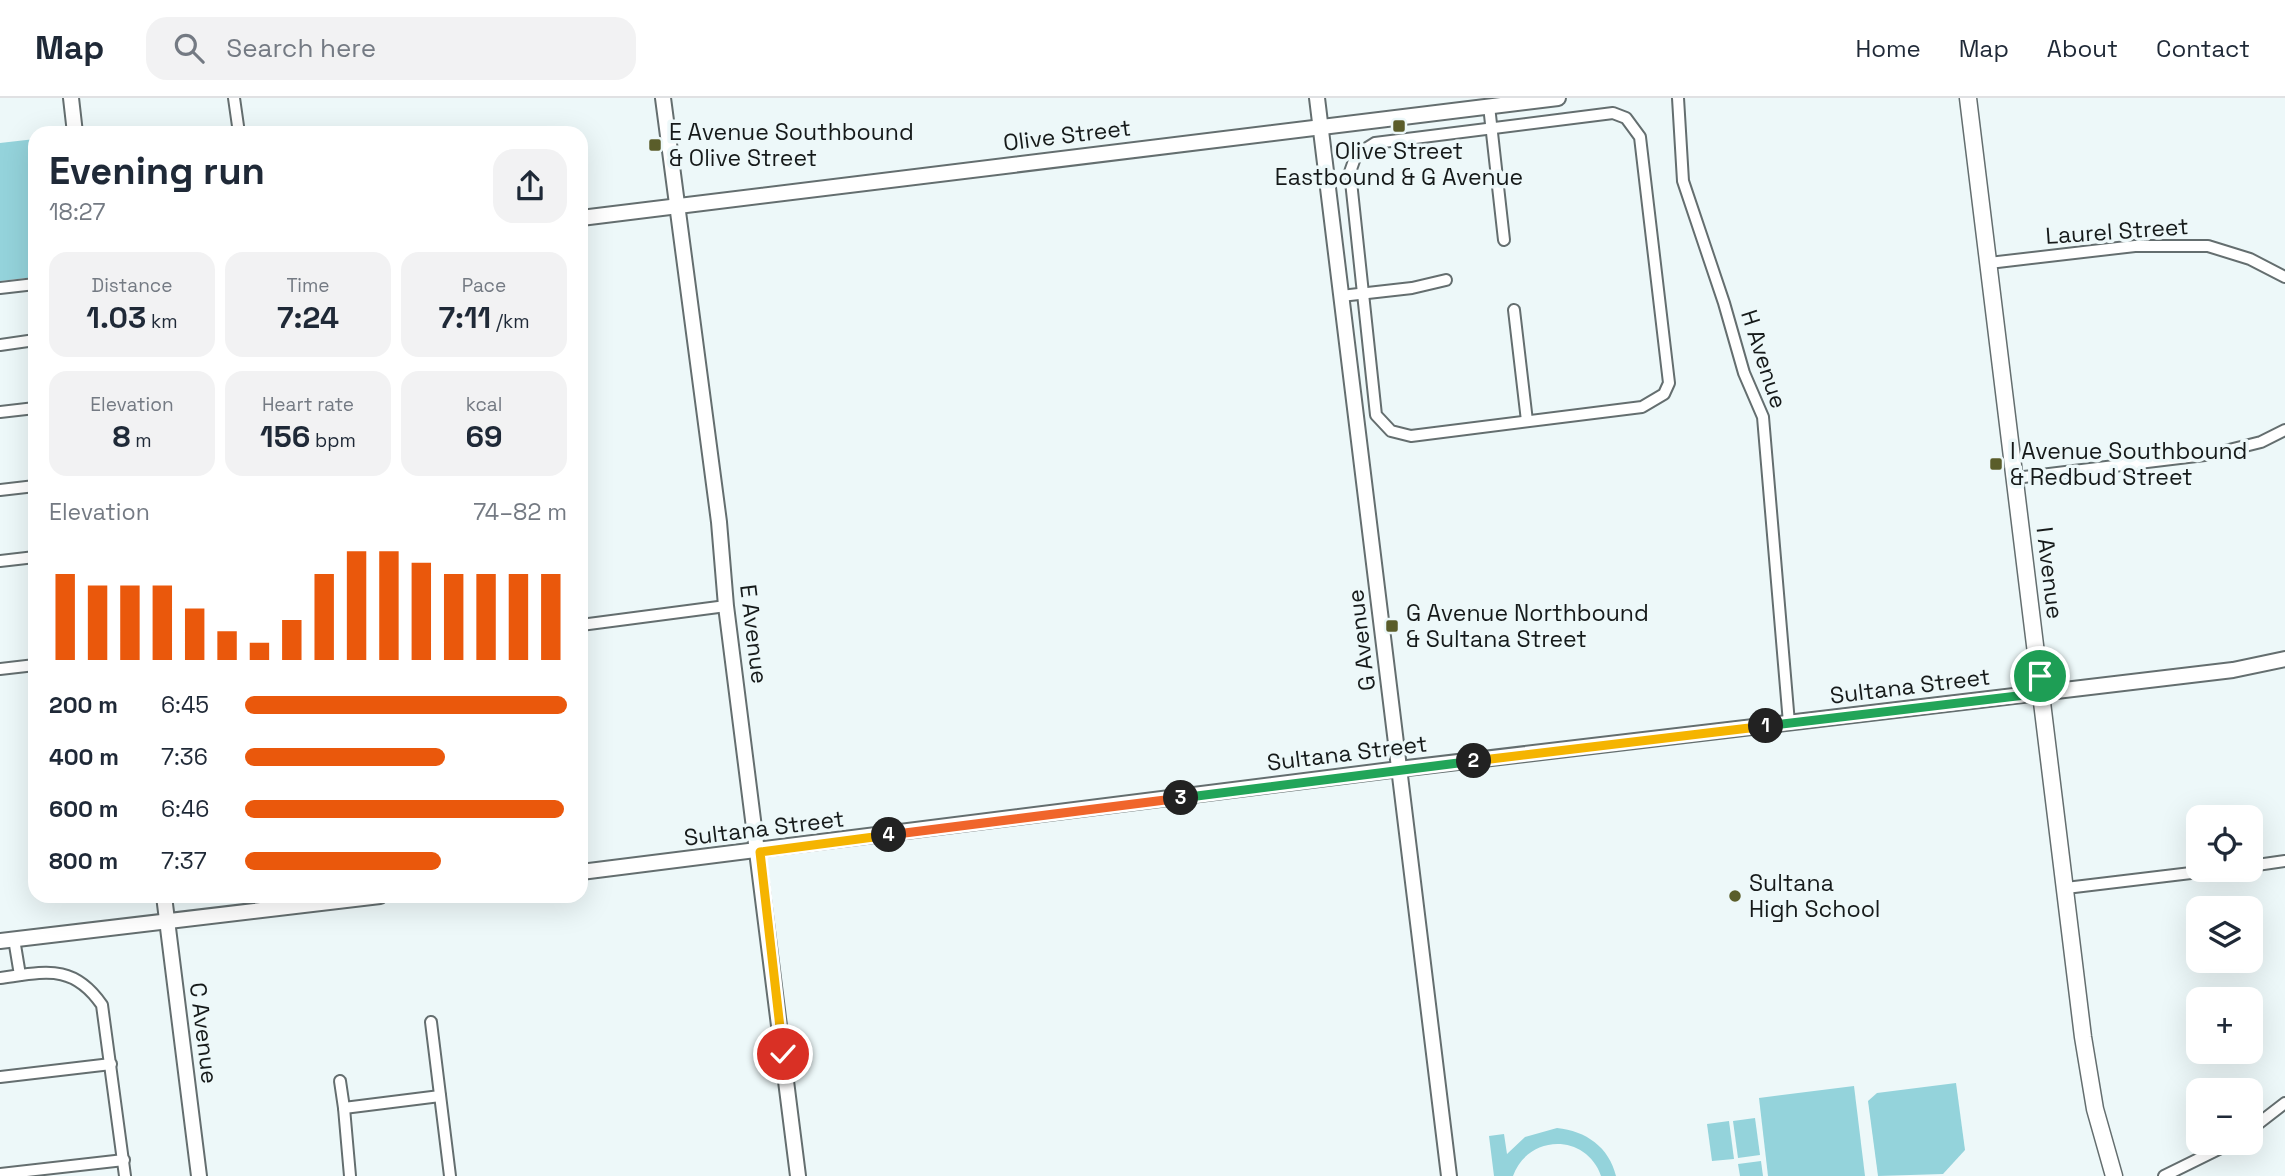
<!DOCTYPE html>
<meta charset="utf-8">
<style>
body{margin:0;font-family:"Space Grotesk",sans-serif;background:#f2f2f3;color:#1f2937;height:100vh;display:flex;flex-direction:column;font-size:26px;white-space:nowrap}
*{box-sizing:border-box;margin:0}
p{font-size:23px;color:#747a83}
.icon{flex:none;width:38px;height:38px;fill:none;stroke:currentColor;stroke-width:2;stroke-linecap:round;stroke-linejoin:round}
.map{position:relative;flex:1;overflow:hidden}
.drawer{position:absolute;left:28px;top:28px;width:560px;height:777px;display:flex;flex-direction:column;background:#fff;border-radius:21px;box-shadow:0 7px 28px #0002}
.drawer>*{flex:none}
.tools{position:absolute;left:2186px;top:707px;display:grid;gap:14px}
.tools a{display:grid;place-items:center;width:77px;height:77px;border-radius:14px;background:#fff;box-shadow:0 7px 28px #0002;font-size:35px}
.pin{position:absolute;display:grid;place-items:center;width:60px;height:60px;color:#fff;margin:-30px;border:4px solid #fff;border-radius:50%;box-shadow:0 2px 7px #0007}
.km{position:absolute;width:35px;height:35px;margin:-18px;border-radius:50%;background:#222;color:#fff;font-size:19px;line-height:35px;text-align:center}
.round{display:grid;place-items:center;flex:none;width:74px;height:74px;border-radius:21px;background:#f2f2f3}
.overview{display:flex;align-items:center;justify-content:space-between;height:119px;padding:0 21px}
h1{font-size:38px;font-weight:700;line-height:52px}
.metrics{display:grid;grid-template-columns:repeat(3,1fr);gap:10px;height:119px;padding:7px 21px}
.metrics div{display:grid;align-content:center;border-radius:18px;background:#f2f2f3;text-align:center}
.metrics b{font-size:30px;font-weight:700}
.metrics small{font-size:19px;font-weight:400}
.metrics p{font-size:19px}
.chart{height:196px;padding:14px 21px}
.chart p{display:flex;justify-content:space-between}
.chart svg{width:100%;height:126px;margin-top:7px;stroke:#ea580c;stroke-width:6}
ul{padding:0 21px;list-style:none;font-size:23px}
li{display:grid;grid-template-columns:112px 84px 1fr;align-items:center;height:52px}
li i{height:18px;border-radius:9px;background:#ea580c}
header{display:flex;align-items:center;gap:42px;box-sizing:border-box;height:98px;padding:0 35px;background:#fff;border-bottom:2px solid #e0e1e3}
header strong{font-size:33px}
nav{display:flex;gap:38px;margin-inline-start:auto;font-size:24px}
.search{width:490px;height:63px;background:#f2f2f3;display:flex;align-items:center;gap:18px;box-sizing:border-box;padding:0 24px;border-radius:21px;color:#747a83;font-size:26px}
.map>svg:first-child{display:block}
</style>
<header>
<strong>Map</strong>
<div class="search"><svg class="icon" aria-label="search" viewBox="0 0 24 24"><circle cx="10" cy="10" r="6"/><path d="M15 15l6 6"/></svg>Search here</div>
<nav><a>Home</a><a>Map</a><a>About</a><a>Contact</a></nav>
</header>
<div class="map">
<svg width="2285" height="1078" viewBox="0 0 2285 1078">
<rect width="100%" height="100%" fill="#edf8f9"/>
<!-- green -->
<g fill="#94d3db">
<polygon points="35,41 35,179 0,183 0,45"/>
<polygon points="1956,985 1965,1052 1943,1076 1878,1078 1868,1003 1877,995"/>
<polygon points="1854,988 1865,1078 1768,1078 1759,1000"/>
<polygon points="1755,1020 1760,1057 1738,1060 1733,1023"/>
<polygon points="1729,1023 1734,1061 1712,1063 1707,1026"/>
<path d="M1557 1030C1586 1033 1609 1049 1616 1078H1601C1586 1035 1528 1036 1513 1078H1494L1489 1038 1504 1036 1507 1056 1525 1039Z"/>
<polygon points="1761,1063 1763,1078 1740,1078 1738,1066"/>
</g>
<g fill="none" stroke-linecap="round" stroke-linejoin="round">
<defs>
<g id="minor">
<polyline points="234,0 239,35"/>
<polyline points="1678,0 1683,83 1724,205 1744,275 1763,319 1789,625"/>
<polyline points="1489,8 1504,142"/>
<polygon points="1613,15 1626,20 1640,39 1669,285 1664,296 1642,309 1411,338 1391,333 1376,317 1350,74 1356,57 1375,45"/>
<polyline points="1989,165 2135,148 2208,148 2250,161 2285,179"/>
<polyline points="0,190 35,186"/>
<polyline points="1341,198 1412,190 1446,182"/>
<polyline points="1514,212 1527,323"/>
<polyline points="0,247 35,242"/>
<polyline points="0,314 35,310"/>
<polyline points="2015,380 2213,356 2261,344 2285,332"/>
<polyline points="0,392 35,388"/>
<polyline points="0,463 35,459"/>
<polyline points="581,527 726,508"/>
<polyline points="0,571 35,567"/>
<polyline points="2250,768 2285,763"/>
<polyline points="2066,790 2216,772"/>
<polyline points="14,841 20,877"/>
<path d="M0 880C45 874 73 865 102 907L125 1078"/>
<polyline points="431,924 450,1078"/>
<polyline points="0,979 111,966"/>
<polyline points="340,983 344,1010 440,998"/>
<polyline points="344,1010 350,1078"/>
<polyline points="2250,1032 2285,1005"/>
<polyline points="0,1076 124,1062"/>
<polyline points="2164,1078 2231,1045"/>
</g>
<g id="tertiary">
<polyline points="71,0 75,35"/>
<polyline points="663,0 719,424 726,508 798,1078"/>
<polyline points="1317,0 1449,1078"/>
<polyline points="581,120 1558,0"/>
<polyline points="581,774 1399,671 2233,572 2285,561"/>
<polyline points="164,798 199,1078"/>
<polyline points="0,843 380,798"/>
</g>
<polyline id="secondary" points="1968,0 2083,939 2095,1011 2114,1078"/>
</defs>
<!-- minor casing -->
<use href="#minor" stroke="#646e6f" stroke-width="14"/>
<!-- tertiary casing -->
<use href="#tertiary" stroke="#646e6f" stroke-width="18"/>
<!-- secondary casing -->
<use href="#secondary" stroke="#646e6f" stroke-width="19"/>
<!-- minor -->
<use href="#minor" stroke="#fff" stroke-width="10"/>
<!-- tertiary -->
<use href="#tertiary" stroke="#fff" stroke-width="14"/>
<!-- secondary -->
<use href="#secondary" stroke="#fff" stroke-width="16"/>
</g>
<g fill="none" stroke-linecap="round" stroke-linejoin="round">
<defs>
<polyline id="split-1" points="1766,628 2042,595 2040,578"/>
<polyline id="split-2" points="1474,663 1766,628"/>
<polyline id="split-3" points="1181,700 1474,663"/>
<polyline id="split-4" points="889,737 1181,700"/>
<polyline id="split-5" points="783,956 760,754 889,737"/>
</defs>
<!-- split-1 casing -->
<use href="#split-1" stroke="#fff" stroke-width="14"/>
<!-- split-2 casing -->
<use href="#split-2" stroke="#fff" stroke-width="14"/>
<!-- split-3 casing -->
<use href="#split-3" stroke="#fff" stroke-width="14"/>
<!-- split-4 casing -->
<use href="#split-4" stroke="#fff" stroke-width="14"/>
<!-- split-5 casing -->
<use href="#split-5" stroke="#fff" stroke-width="14"/>
<!-- split-1 -->
<use href="#split-1" stroke="#22a559" stroke-width="9"/>
<!-- split-2 -->
<use href="#split-2" stroke="#f5b400" stroke-width="9"/>
<!-- split-3 -->
<use href="#split-3" stroke="#22a559" stroke-width="9"/>
<!-- split-4 -->
<use href="#split-4" stroke="#f0652b" stroke-width="9"/>
<!-- split-5 -->
<use href="#split-5" stroke="#f5b400" stroke-width="9"/>
</g>
<!-- markers -->
<g fill="#5a5d2a" stroke="#edf8f9" stroke-width="2.5">
<rect x="1392" y="21" width="14" height="14" rx="3.5"/>
<rect x="648" y="40" width="14" height="14" rx="3.5"/>
<rect x="1989" y="359" width="14" height="14" rx="3.5"/>
<rect x="1385" y="521" width="14" height="14" rx="3.5"/>
<circle cx="1735" cy="798" r="7"/>
</g>
<g text-anchor="middle" dominant-baseline="central" stroke-width="7" stroke-linejoin="round" paint-order="stroke">
<!-- poi labels -->
<g font-size="23" fill="#161a1a" stroke="#edf8f9" text-anchor="start">
<text x="669" y="34">E Avenue Southbound<tspan x="669" dy="26">&amp; Olive Street</tspan></text>
<text x="1399" y="53" text-anchor="middle">Olive Street<tspan x="1399" dy="26">Eastbound &amp; G Avenue</tspan></text>
<text x="2010" y="353">I Avenue Southbound<tspan x="2010" dy="26">&amp; Redbud Street</tspan></text>
<text x="1406" y="515">G Avenue Northbound<tspan x="1406" dy="26">&amp; Sultana Street</tspan></text>
<text x="1749" y="785">Sultana<tspan x="1749" dy="26">High School</tspan></text>
</g>
<!-- street labels -->
<g font-size="23" fill="#161a1a" stroke="#edf8f9">
<text transform="translate(1067 37) rotate(-7)">Olive Street</text>
<text transform="translate(2117 133) rotate(-4)">Laurel Street</text>
<text transform="translate(1764 261) rotate(72)">H Avenue</text>
<text transform="translate(2050 475) rotate(83)">I Avenue</text>
<text transform="translate(754 536) rotate(83)">E Avenue</text>
<text transform="translate(1361 542) rotate(-97)">G Avenue</text>
<text transform="translate(1910 588) rotate(-7)">Sultana Street</text>
<text transform="translate(1347 655) rotate(-7)">Sultana Street</text>
<text transform="translate(764 730) rotate(-7)">Sultana Street</text>
<text transform="translate(204 935) rotate(83)">C Avenue</text>
</g>
</g>
</svg>
<div class="tools">
<a><svg class="icon" aria-label="locate" viewBox="0 0 24 24"><circle cx="12" cy="12" r="6"/><path d="M12 2v4M12 18v4M2 12h4M18 12h4"/></svg></a>
<a><svg class="icon" aria-label="layers" viewBox="0 0 24 24"><path d="M12 4l9 5-9 5-9-5zM3 14l9 5 9-5"/></svg></a>
<a>+</a>
<a>−</a>
</div>
<div class="pin" style="left:2040px;top:578px;background:#1e9e55"><svg class="icon" aria-label="arrive" viewBox="0 0 24 24"><path d="M6 21V4h12l-3 4 3 4H6"/></svg></div>
<div class="pin" style="left:783px;top:956px;background:#d93025"><svg class="icon" aria-label="check" viewBox="0 0 24 24"><path d="M5 12l5 5 9-10"/></svg></div>
<b class="km" style="left:1766px;top:628px">1</b>
<b class="km" style="left:1474px;top:663px">2</b>
<b class="km" style="left:1181px;top:700px">3</b>
<b class="km" style="left:889px;top:737px">4</b>
<section class="drawer">
<div class="overview"><div><h1>Evening run</h1><p>18:27</p></div><a class="round"><svg class="icon" aria-label="share" viewBox="0 0 24 24"><path d="M12 15V3M7 8l5-5 5 5M5 13v7h14v-7"/></svg></a></div>
<div class="metrics">
<div><p>Distance</p><b>1.03<small> km</small></b></div>
<div><p>Time</p><b>7:24</b></div>
<div><p>Pace</p><b>7:11<small> /km</small></b></div>
</div>
<div class="metrics">
<div><p>Elevation</p><b>8<small> m</small></b></div>
<div><p>Heart rate</p><b>156<small> bpm</small></b></div>
<div><p>kcal</p><b>69</b></div>
</div>
<div class="chart"><p><span>Elevation</span>74–82 m</p>
<svg viewBox="0 0 160 44" preserveAspectRatio="none"><path d="M5 44V14M15 44V18M25 44V18M35 44V18M45 44V26M55 44V34M65 44V38M75 44V30M85 44V14M95 44V6M105 44V6M115 44V10M125 44V14M135 44V14M145 44V14M155 44V14"/></svg>
</div>
<ul>
<li><b>200 m</b>6:45<i style="width:100%"></i></li>
<li><b>400 m</b>7:36<i style="width:62%"></i></li>
<li><b>600 m</b>6:46<i style="width:99%"></i></li>
<li><b>800 m</b>7:37<i style="width:61%"></i></li>
</ul>
</section>
</div>
